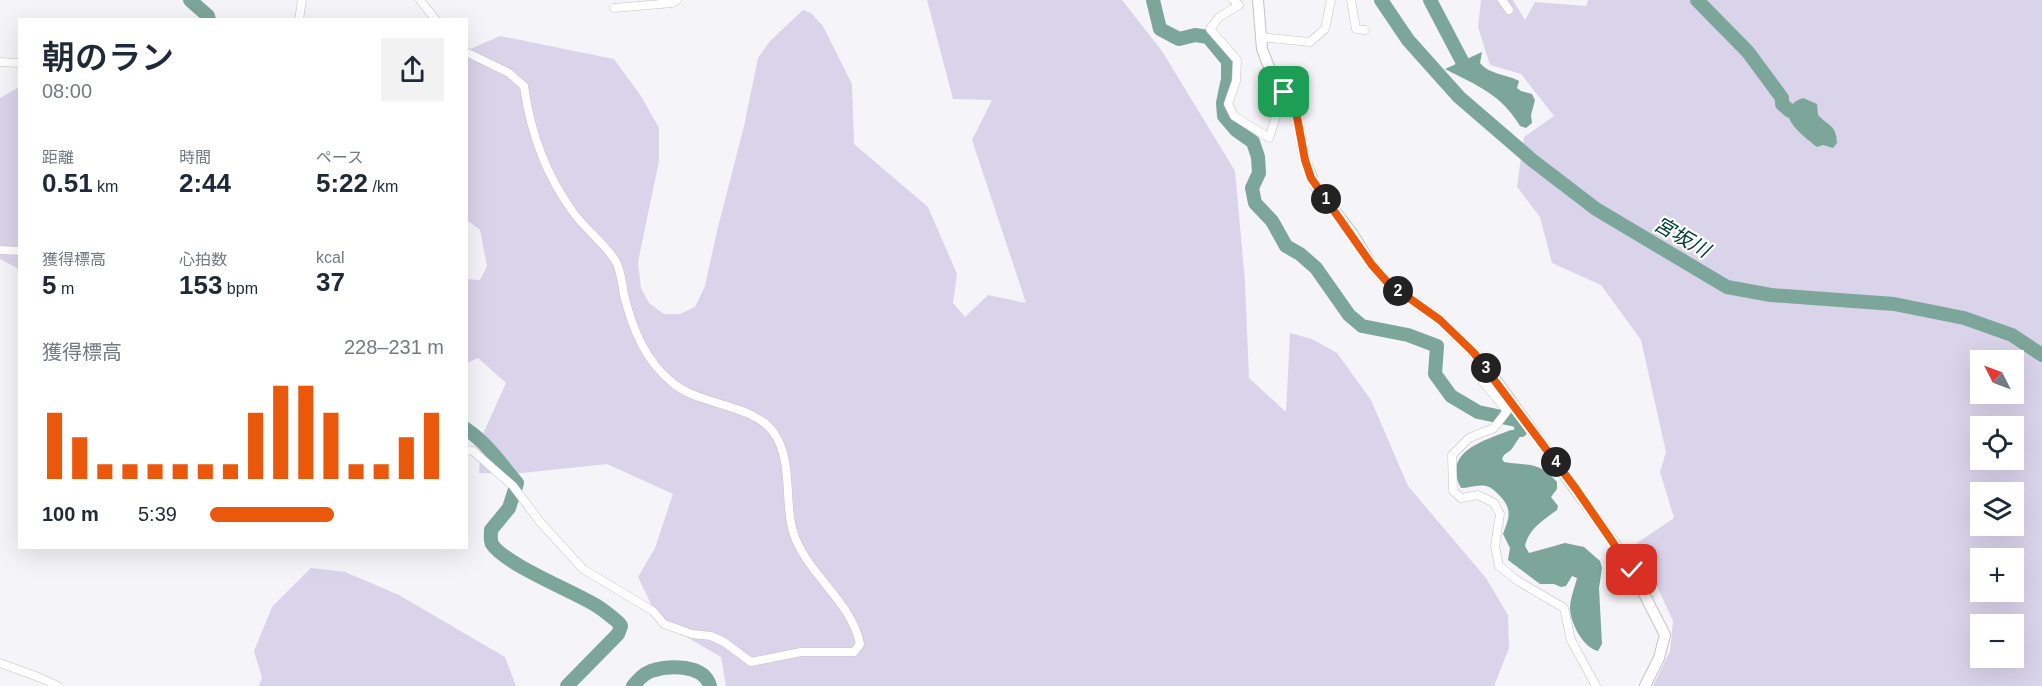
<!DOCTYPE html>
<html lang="ja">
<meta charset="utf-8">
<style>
body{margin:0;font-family:Arial,"Noto Sans JP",sans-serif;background:#f2f2f3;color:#1f2937;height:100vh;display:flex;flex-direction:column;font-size:22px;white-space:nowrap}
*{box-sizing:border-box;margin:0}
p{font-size:20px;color:#747a83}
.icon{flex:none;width:33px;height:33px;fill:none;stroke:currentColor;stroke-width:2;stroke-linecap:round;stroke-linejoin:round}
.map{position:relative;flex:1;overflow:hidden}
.sheet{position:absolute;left:18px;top:18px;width:450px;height:531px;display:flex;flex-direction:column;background:#fff;border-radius:0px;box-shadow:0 6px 24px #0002}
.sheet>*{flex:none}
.needle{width:39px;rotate:312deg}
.controls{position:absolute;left:1970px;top:350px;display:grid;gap:12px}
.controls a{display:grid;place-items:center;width:54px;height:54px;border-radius:0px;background:#fff;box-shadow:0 6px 24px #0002;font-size:30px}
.pin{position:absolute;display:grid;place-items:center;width:51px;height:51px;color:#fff;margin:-26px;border-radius:12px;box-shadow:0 3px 9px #0006}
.km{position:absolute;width:30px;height:30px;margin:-15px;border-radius:50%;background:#222;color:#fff;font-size:16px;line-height:30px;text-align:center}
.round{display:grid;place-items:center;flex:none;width:63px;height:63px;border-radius:0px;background:#f2f2f3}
.overview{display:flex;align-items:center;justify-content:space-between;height:102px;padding:0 24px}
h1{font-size:33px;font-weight:600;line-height:45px}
.figures{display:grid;grid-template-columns:repeat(3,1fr);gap:9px;height:102px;padding:6px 24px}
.figures div{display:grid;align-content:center}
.figures b{font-size:26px;font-weight:600}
.figures small{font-size:16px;font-weight:400}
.figures p{font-size:16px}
.chart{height:168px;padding:12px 24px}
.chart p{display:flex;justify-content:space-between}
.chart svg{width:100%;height:108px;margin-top:6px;stroke:#ea580c;stroke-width:6}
ul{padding:0 24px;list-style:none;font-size:20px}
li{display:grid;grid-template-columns:96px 72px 1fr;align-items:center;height:45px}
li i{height:15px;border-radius:8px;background:#ea580c}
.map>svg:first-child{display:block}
</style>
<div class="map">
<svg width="2042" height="686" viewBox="0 0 2042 686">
<rect width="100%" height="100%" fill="#f5f4f8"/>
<!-- green -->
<g fill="#dad4eb" fill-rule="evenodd">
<polygon points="927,0 1122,0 1162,51 1235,171 1245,282 1249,378 1286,412 1290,333 1312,339 1337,353 1371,400 1408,486 1486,578 1508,615 1509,648 1494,686 726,686 721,657 659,621 638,577 655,548 673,494 607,464 513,474 479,473 482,436 506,383 478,358 467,363 467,279 480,280 487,266 480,230 467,220 466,51 500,36 614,59 641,96 659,128 659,161 638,262 641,288 649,303 664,314 680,314 695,307 705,286 717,231 744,126 758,58 770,41 803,10 811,13 823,26 852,84 854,144 928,207 957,274 953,303 965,317 988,295 1026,303 972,140 992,100 953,99"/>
<path d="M1481 0H1513L1525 20 1535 2 1586 6 1588 0H2042V686H1653L1670 651 1673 621 1637 543 1674 518 1660 472 1666 452 1641 340 1601 285 1552 263 1540 217 1517 187 1524 137 1554 116 1521 74 1490 65 1478 27ZM1980 360H2013V393H1980ZM1980 426H2013V459H1980ZM1980 492H2013V525H1980ZM1980 558H2013V591H1980ZM1980 624H2013V657H1980Z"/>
<polygon points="19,87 19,269 0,259 0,98"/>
<polygon points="311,568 345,572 399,595 505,657 516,686 259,686 262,678 254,651 272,607"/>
</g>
<!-- water -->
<g fill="#7ca699">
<path d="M1482 52 1480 63C1490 75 1507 74 1519 81L1517 88 1521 91 1532 94 1535 100 1531 115 1532 123 1526 128 1520 126C1501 94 1476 85 1445 69Z"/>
<path d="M1803 98 1817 104 1818 115C1829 127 1836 124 1837 143L1833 148 1823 145 1817 147C1802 135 1769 111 1803 98Z"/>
<path d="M1511 430H1521L1523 432 1511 450 1504 455 1502 459 1504 462C1529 466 1539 461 1557 482V489L1551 497 1558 506 1557 510C1542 521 1529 529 1525 546L1529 553 1565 543 1584 547 1600 561 1602 568 1599 588 1602 644 1598 651C1583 648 1570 622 1570 608 1570 598 1575 587 1577 578L1572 576 1566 586 1561 587 1554 584H1540L1508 560 1510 548 1503 534C1509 518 1513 510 1500 496 1497 493 1492 488 1489 487 1480 483 1470 488 1461 488 1441 451 1486 440 1511 430Z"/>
</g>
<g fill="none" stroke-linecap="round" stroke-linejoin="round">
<!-- river -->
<g stroke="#7ca699" stroke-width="14">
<polyline points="190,0 208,16 209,20"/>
<polyline points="1153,0 1160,29 1179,39 1195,35 1208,37 1228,61 1228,79 1223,103 1224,116 1236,130 1253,142 1258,157 1259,173 1252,188 1255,203 1272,221 1286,246 1300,254 1316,268 1349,315 1362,326 1408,335 1437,346 1435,374 1451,396 1478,412 1516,420 1523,425 1521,430"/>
<polyline points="1381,0 1408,40 1459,97 1532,160 1596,209 1727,287 1771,295 1894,304 1964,318 2012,335 2042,355"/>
<polyline points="1430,0 1462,61"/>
<polyline points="1697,0 1748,52 1782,98 1782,104 1790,111"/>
<path d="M466 429C488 444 501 464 517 483L509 508 491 530C491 535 490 540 492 544 504 564 575 592 597 606 605 611 612 617 619 623L621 626 618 634 567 686"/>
<path d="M633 686C638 680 643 674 651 671 669 665 704 664 710 686"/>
</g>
<defs>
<g id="street">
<polyline points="420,0 436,20"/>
<polyline points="1233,0 1239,5 1219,17 1210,29 1237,60 1236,81 1228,104 1234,116 1269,138 1284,92"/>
<polyline points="1351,0 1356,29 1365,30"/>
<polyline points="1502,0 1509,10"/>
<polyline points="614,8 672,3 677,0"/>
<polyline points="299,20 302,0"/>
<polyline points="1261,37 1310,42 1325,29 1331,0"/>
<path d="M466 52 509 73 524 86C530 130 546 175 573 212 585 229 603 242 615 260 621 269 622 284 624 295 633 330 645 361 674 384 702 406 754 404 774 433 795 464 782 507 796 540 812 577 852 604 860 644L854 652H801L751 662 724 642 711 636 692 634 664 624 653 611 583 569 541 523 513 486 473 451 466 450"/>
<polyline points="0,62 20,63"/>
<polyline points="0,250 20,251"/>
<polyline points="1475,357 1483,382 1507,411 1494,428 1469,438 1452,455 1453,491 1461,498 1478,495 1494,503 1500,514 1495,546 1499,566 1518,581 1564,608 1571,640 1596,686"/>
<polyline points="0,663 41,678 58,686"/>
</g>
<polyline id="secondary" points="1258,0 1262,49 1273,77 1292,104 1297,117 1305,160 1315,185 1352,233 1372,265 1388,283 1440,320 1474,353 1498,383 1617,547 1632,570 1665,635 1659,658 1645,686"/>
</defs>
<!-- street casing -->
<use href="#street" stroke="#c3c2c6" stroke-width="9"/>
<!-- secondary casing -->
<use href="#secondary" stroke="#c3c2c6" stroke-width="12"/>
<!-- street -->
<use href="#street" stroke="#fff" stroke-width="8"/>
<!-- secondary -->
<use href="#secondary" stroke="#fff" stroke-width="10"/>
</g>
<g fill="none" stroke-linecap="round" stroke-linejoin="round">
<defs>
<polyline id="route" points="1284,92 1292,104 1297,117 1305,160 1311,178 1372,265 1388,283 1440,320 1474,353 1576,489 1632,570"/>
</defs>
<!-- route casing -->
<use href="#route" stroke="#fff" stroke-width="12"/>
<!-- route -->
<use href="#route" stroke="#ea580c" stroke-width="8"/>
</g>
<g text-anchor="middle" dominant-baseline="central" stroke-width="4.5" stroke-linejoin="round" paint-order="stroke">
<!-- water labels -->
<g font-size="20" font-style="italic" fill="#004033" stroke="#fff">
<text transform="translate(1682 237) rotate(30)">宮坂川</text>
</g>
</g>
</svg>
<div class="controls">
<a><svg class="needle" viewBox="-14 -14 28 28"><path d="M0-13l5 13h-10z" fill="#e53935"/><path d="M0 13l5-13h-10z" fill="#747a83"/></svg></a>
<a><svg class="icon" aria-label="locate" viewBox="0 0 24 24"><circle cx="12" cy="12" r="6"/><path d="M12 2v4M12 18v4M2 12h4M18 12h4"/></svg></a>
<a><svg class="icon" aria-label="layers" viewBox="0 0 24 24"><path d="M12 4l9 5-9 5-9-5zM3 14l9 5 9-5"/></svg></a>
<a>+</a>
<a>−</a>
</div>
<div class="pin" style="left:1284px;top:92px;background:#1e9e55"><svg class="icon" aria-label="arrive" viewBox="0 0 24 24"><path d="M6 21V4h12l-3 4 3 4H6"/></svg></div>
<div class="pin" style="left:1632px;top:570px;background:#d93025"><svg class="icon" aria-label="check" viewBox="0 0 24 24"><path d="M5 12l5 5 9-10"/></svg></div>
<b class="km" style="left:1326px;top:199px">1</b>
<b class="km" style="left:1398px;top:291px">2</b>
<b class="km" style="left:1486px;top:368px">3</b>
<b class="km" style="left:1556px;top:462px">4</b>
<section class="sheet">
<div class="overview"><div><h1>朝のラン</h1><p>08:00</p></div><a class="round"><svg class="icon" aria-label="share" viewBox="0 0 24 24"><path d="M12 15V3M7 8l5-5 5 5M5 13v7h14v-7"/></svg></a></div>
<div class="figures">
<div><p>距離</p><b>0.51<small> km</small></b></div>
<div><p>時間</p><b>2:44</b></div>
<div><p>ペース</p><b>5:22<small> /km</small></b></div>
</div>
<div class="figures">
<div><p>獲得標高</p><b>5<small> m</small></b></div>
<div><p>心拍数</p><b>153<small> bpm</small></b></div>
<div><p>kcal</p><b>37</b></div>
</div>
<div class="chart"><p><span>獲得標高</span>228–231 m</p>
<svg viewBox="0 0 160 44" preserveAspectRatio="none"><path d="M5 44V17M15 44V27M25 44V38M35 44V38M45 44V38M55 44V38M65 44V38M75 44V38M85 44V17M95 44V6M105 44V6M115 44V17M125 44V38M135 44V38M145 44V27M155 44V17"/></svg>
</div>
<ul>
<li><b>100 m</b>5:39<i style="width:53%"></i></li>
</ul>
</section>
</div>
